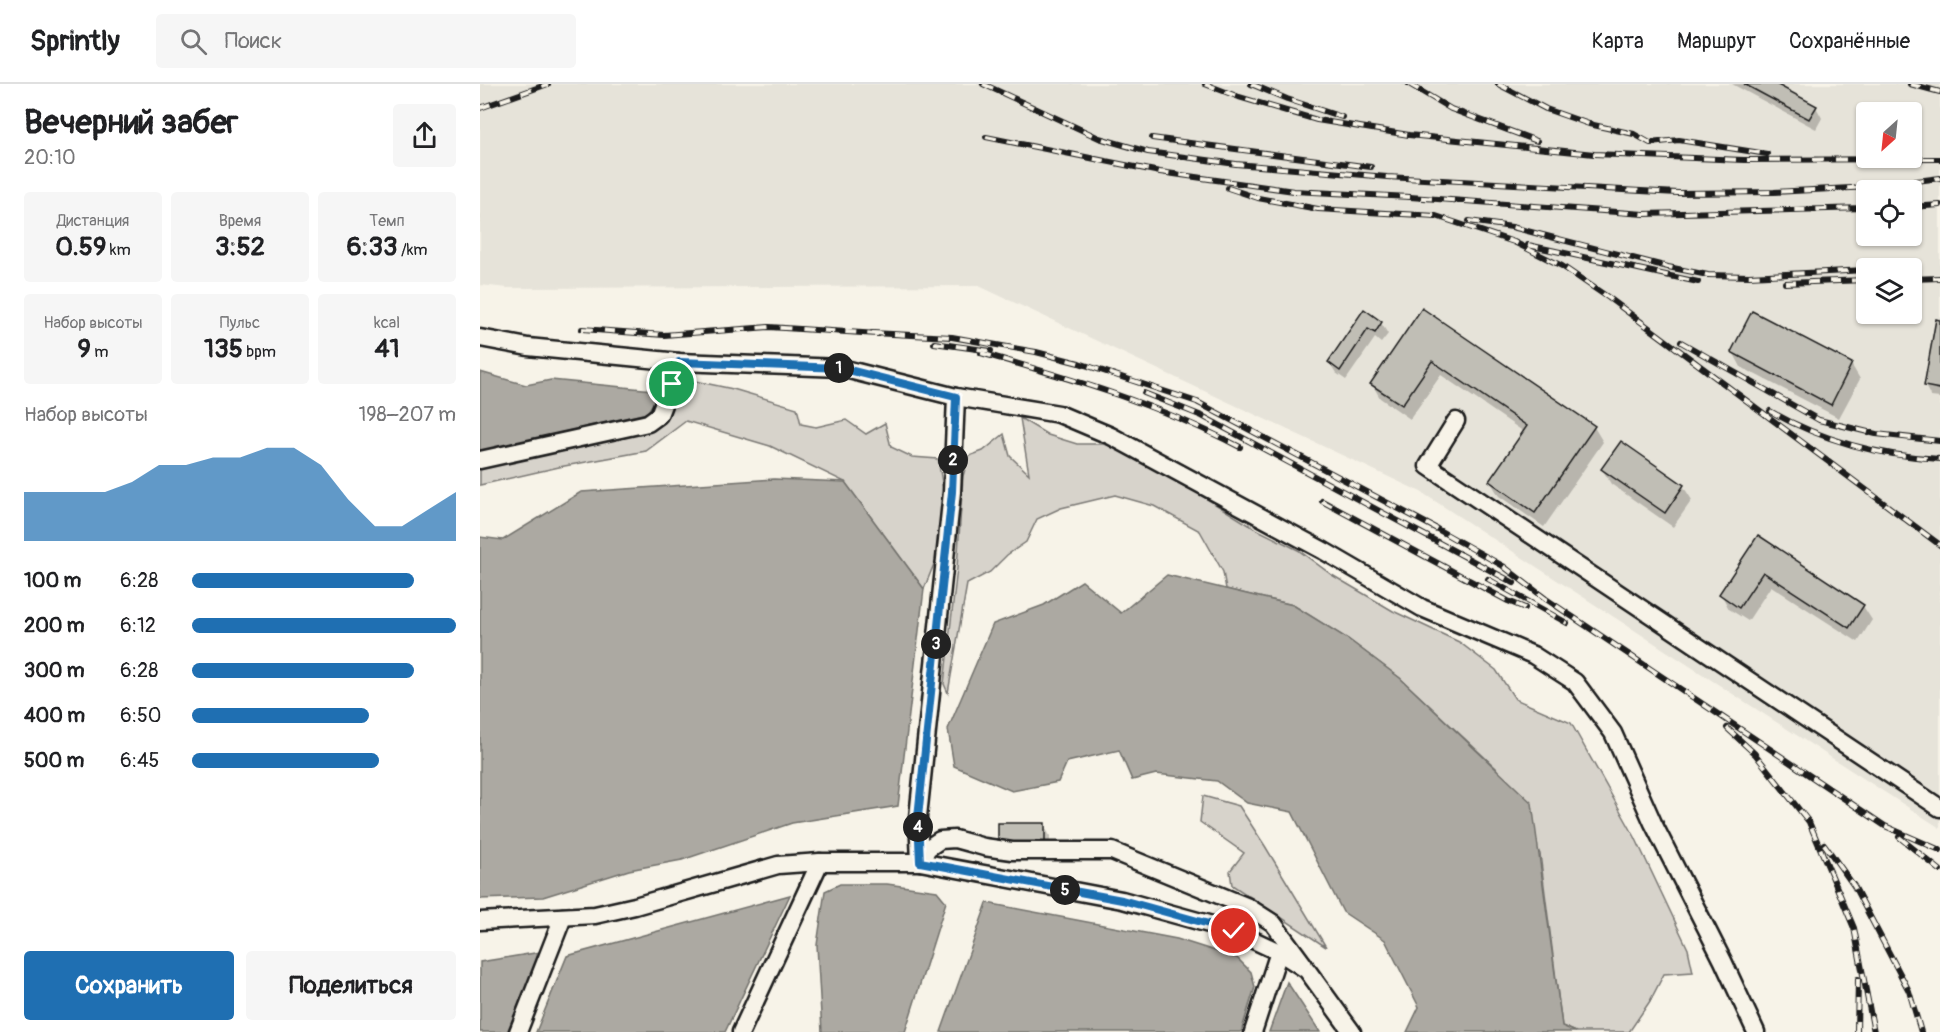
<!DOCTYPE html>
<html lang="ru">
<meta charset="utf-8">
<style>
body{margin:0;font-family:Pangolin,sans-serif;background:#f6f6f6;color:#202124;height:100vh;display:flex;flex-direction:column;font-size:22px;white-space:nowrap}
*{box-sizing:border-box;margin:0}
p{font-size:20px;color:#757577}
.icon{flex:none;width:33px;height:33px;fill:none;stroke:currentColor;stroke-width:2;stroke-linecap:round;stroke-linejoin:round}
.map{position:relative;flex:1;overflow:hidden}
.side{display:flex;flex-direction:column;background:#fff;width:480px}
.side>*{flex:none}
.needle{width:39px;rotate:207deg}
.buttons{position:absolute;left:1376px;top:18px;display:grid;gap:12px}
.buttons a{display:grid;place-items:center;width:66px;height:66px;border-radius:6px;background:#fff;box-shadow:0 2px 4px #0004;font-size:30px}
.pin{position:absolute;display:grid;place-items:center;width:51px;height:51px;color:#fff;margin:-26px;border:3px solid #fff;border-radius:50%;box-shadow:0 2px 6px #0007}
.km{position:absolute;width:30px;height:30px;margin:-15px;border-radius:50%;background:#222;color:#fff;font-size:16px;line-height:30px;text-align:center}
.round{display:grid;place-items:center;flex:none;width:63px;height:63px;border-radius:6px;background:#f6f6f6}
.head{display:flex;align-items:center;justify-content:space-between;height:102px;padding:0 24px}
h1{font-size:33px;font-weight:700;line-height:45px}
.figures{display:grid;grid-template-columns:repeat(3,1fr);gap:9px;height:102px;padding:6px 24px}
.figures div{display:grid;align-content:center;border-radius:6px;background:#f6f6f6;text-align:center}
.figures b{font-size:26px;font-weight:700}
.figures small{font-size:16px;font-weight:400}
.figures p{font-size:16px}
.chart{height:168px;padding:12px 24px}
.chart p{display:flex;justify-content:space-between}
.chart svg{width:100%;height:108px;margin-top:6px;fill:#1f6fb2;opacity:.7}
.button{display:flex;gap:12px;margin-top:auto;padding:12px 24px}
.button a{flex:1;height:69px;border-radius:6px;background:#1f6fb2;color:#fff;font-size:24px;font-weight:700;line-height:69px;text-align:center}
.button a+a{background:#f6f6f6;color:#202124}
ul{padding:0 24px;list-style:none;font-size:20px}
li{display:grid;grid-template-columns:96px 72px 1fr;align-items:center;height:45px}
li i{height:15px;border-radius:8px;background:#1f6fb2}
header{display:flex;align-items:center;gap:36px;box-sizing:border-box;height:84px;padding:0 30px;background:#fff;border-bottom:2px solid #e0e0e0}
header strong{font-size:28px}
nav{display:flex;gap:33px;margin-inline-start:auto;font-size:21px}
.search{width:420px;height:54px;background:#f6f6f6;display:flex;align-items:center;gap:15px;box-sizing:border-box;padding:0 21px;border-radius:6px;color:#757577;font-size:22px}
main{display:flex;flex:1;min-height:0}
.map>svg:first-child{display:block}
</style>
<header>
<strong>Sprintly</strong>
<div class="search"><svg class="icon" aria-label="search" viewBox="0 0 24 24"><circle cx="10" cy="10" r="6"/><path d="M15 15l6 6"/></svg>Поиск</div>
<nav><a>Карта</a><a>Маршрут</a><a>Сохранённые</a></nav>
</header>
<main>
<section class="side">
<div class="head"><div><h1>Вечерний забег</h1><p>20:10</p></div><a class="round"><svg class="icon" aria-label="share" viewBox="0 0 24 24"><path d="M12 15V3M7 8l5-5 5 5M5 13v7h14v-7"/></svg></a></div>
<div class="figures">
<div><p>Дистанция</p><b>0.59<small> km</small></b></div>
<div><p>Время</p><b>3:52</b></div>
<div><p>Темп</p><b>6:33<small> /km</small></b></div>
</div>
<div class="figures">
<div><p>Набор высоты</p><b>9<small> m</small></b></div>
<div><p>Пульс</p><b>135<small> bpm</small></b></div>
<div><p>kcal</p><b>41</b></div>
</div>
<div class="chart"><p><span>Набор высоты</span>198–207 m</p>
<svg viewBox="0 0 160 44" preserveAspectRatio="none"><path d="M0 44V24L10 24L20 24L30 24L40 20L50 13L60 13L70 10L80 10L90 6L100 6L110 13L120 27L130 38L140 38L150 31L160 24V44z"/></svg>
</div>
<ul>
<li><b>100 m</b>6:28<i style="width:84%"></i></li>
<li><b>200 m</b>6:12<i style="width:100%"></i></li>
<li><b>300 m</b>6:28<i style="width:84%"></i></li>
<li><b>400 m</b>6:50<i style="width:67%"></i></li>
<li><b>500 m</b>6:45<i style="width:71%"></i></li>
</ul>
<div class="button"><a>Сохранить</a><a>Поделиться</a></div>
</section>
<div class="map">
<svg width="1460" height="948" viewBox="0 0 1460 948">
<rect width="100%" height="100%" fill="#f7f3e8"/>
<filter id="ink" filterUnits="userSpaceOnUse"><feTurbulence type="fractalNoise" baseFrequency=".0167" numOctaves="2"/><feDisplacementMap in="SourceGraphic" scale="12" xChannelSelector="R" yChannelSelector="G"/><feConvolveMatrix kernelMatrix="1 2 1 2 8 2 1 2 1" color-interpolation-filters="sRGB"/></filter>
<g filter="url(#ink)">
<!-- built -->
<path fill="#e6e3d9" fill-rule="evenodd" d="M0 0H1460V744L941 408 499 202 28 204 0 201ZM1386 28H1431V74H1386ZM1386 106H1431V152H1386ZM1386 184H1431V230H1386Z"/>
<!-- green -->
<g fill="#d7d3cb" stroke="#7a7874" stroke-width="1.5">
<polygon points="210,296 253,305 317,324 321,340 336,343 366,336 386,350 405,339 411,363 432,373 458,375 463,405 458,470 444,505 365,398 290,362 206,337 166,367 79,383 0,401 0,382 173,345 186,333 198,302"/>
<polygon points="540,334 568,351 597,360 627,360 706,402 774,444 818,466 852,491 913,527 979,558 1016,586 1035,615 1091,639 1155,753 1208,865 1213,888 1184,890 1170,917 1149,948 1096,948 1082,942 1060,770 1016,684 920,594 868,555 813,521 746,505 743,488 720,447 674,422 635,411 581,424 557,435 546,458 527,471 510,488 487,500 468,609 464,600 477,484 483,392 489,372 503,367 524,350 530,372 549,390"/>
<polygon points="723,712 759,722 785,762 846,863 752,801 750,787 764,769 720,738"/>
</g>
<!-- water -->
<g fill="#aca9a2" stroke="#72716c" stroke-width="1.5">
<polygon points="0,288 46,301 71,296 173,306 174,318 167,329 0,367"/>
<polygon points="294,395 365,398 444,505 418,722 312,739 202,776 149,786 63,813 0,815 0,453 23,456 101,408"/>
<polygon points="687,491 813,521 868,555 920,594 1052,719 1082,942 1096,948 927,948 939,923 905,856 863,828 812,728 767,719 737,697 676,690 652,696 639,666 587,678 578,698 532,707 474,682 468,645 513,540 564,521 602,497 641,529"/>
<polygon points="360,800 407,800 457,807 466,818 425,948 342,948 337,861 345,807"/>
<polygon points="310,811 245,948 56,948 87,872"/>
<polygon points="507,819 697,855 757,874 771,888 775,903 761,948 461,948"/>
<polygon points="61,868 27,948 0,948 0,878"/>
<polygon points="807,898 840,948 789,948"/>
</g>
<!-- shadow -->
<g fill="#0003">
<polygon points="1252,0 1293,0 1336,23 1342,34 1336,45"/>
<polygon points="942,226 1114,343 1123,358 1064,443 1019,412 1010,397 1044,348 961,291 930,335 900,314 892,300"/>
<polygon points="884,227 901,239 908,250 901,259 895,254 866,296 856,289 849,278"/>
<polygon points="1460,237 1460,314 1451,313 1445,302"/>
<polygon points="1253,268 1371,280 1380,295 1359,334 1261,283"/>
<polygon points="1122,385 1203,402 1212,416 1193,443 1131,400"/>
<polygon points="1278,453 1383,522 1392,536 1378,558 1291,502 1268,537 1249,525 1241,510"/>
<polygon points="564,741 570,752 570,771 526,772"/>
</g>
<!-- building -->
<g fill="#c0beb5" stroke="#1c1c1c" stroke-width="1.5">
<polygon points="1264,0 1296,0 1337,22 1329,35"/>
<polygon points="942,224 1115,342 1055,429 1009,397 1047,342 952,277 922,321 890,300"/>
<polygon points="884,225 902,238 895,249 888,245 860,287 848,278"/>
<polygon points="1272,227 1372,279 1351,321 1251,268"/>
<polygon points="1456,235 1460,236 1460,305 1444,302"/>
<polygon points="1141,357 1204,401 1185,429 1121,385"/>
<polygon points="1278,451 1384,521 1369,544 1283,488 1259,524 1239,510"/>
<rect x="518" y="739" width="47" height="22"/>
</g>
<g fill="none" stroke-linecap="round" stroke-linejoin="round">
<defs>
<g id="minor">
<polyline points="0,254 48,263 199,278 361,284 476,313 579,330 631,352 844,467 942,524 1053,571 1095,598 1133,649 1173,739 1243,877 1276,948"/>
<polyline points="976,337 948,382 1460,724"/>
<polyline points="0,376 168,339 179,331 199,278"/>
<polyline points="440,778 438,733 472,408 476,313"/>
<polyline points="440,778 448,764 460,756 475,755 504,763 532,767 632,767 768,823 793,839 824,881"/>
<polyline points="0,837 115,831 155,822 298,781 340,778 440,778 642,816 754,847 799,868 827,886 872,948"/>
<polyline points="38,948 83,833"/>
<polyline points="261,948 340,778"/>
<polyline points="773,948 799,868"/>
</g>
</defs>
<!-- minor casing -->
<use href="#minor" stroke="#1c1c1c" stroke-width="21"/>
<!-- minor -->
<use href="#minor" stroke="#f7f3e8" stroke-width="16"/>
<defs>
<g id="rail">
<polyline points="503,0 619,54 668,68 756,80 907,93 1198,109 1294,108 1390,103 1460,94"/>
<polyline points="725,0 759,13 837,36 929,51 1114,70 1264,76 1460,75"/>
<polyline points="771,0 807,15 862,33"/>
<polyline points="929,0 971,25 1057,57"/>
<polyline points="1018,0 1066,25 1109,40 1154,50 1170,59 1199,56 1287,70"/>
<polyline points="1430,0 1460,8"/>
<polyline points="0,24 68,0"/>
<polyline points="506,53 680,88 814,107 930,113 1164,130 1386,124"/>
<polyline points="672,54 891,83"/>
<polyline points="748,104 778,114 838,125 956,132 1034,158 1082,182 1129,214 1460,461"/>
<polyline points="1431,123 1460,121"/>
<polyline points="989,137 1032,143 1188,183 1228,191 1269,192 1386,186"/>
<polyline points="1048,161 1218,198"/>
<polyline points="1431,195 1460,194"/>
<polyline points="1305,199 1386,196"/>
<polyline points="102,245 184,251 289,243 398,250"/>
<polyline points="392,249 472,253 556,268 599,279 717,318 957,445 1023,482 1066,515 1405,742 1460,766"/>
<polyline points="1201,258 1339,336 1396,350 1460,357"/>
<polyline points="454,259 511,267"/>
<path d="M501 269C592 295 675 319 760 363"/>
<polyline points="664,309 722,332 1034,499"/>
<path d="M1290 327C1343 357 1400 372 1460 375"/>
<polyline points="842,417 1028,517 1045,524"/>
<polyline points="1008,495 1087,539"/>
<polyline points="1247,644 1275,670 1329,738 1374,844 1394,948"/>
<polyline points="1419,753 1460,786"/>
<polyline points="1344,760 1374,802 1429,907 1441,948"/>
<polyline points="1377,948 1378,895"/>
</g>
</defs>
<!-- rail casing -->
<use href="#rail" stroke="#1c1c1c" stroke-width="6"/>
<!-- rail -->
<use href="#rail" stroke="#f7f3e8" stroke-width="4" stroke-dasharray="11" stroke-linecap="butt"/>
</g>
</g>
<g fill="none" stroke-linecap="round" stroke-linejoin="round" filter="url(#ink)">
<defs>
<polyline id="route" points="192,300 199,278 361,284 476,313 472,408 438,733 440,778 642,816 754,847"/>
</defs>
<!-- route casing -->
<use href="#route" stroke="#fff" stroke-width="12"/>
<!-- route -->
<use href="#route" stroke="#1f6fb2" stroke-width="8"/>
</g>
</svg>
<div class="buttons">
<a><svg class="needle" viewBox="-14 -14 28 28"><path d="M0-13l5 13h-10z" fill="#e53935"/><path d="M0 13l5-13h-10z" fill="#757577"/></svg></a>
<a><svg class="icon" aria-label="locate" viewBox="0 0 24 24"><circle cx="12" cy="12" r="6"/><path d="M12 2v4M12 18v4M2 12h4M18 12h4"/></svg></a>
<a><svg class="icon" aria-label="layers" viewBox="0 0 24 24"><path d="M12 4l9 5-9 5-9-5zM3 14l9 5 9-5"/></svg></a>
</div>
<div class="pin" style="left:192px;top:300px;background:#1e9e55"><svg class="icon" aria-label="arrive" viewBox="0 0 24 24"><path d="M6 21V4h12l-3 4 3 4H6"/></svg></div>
<div class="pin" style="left:754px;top:847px;background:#d93025"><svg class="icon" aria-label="check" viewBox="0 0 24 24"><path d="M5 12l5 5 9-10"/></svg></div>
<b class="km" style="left:359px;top:284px">1</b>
<b class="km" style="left:473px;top:376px">2</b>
<b class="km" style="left:456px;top:560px">3</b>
<b class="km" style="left:438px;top:743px">4</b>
<b class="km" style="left:585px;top:806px">5</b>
</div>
</main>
